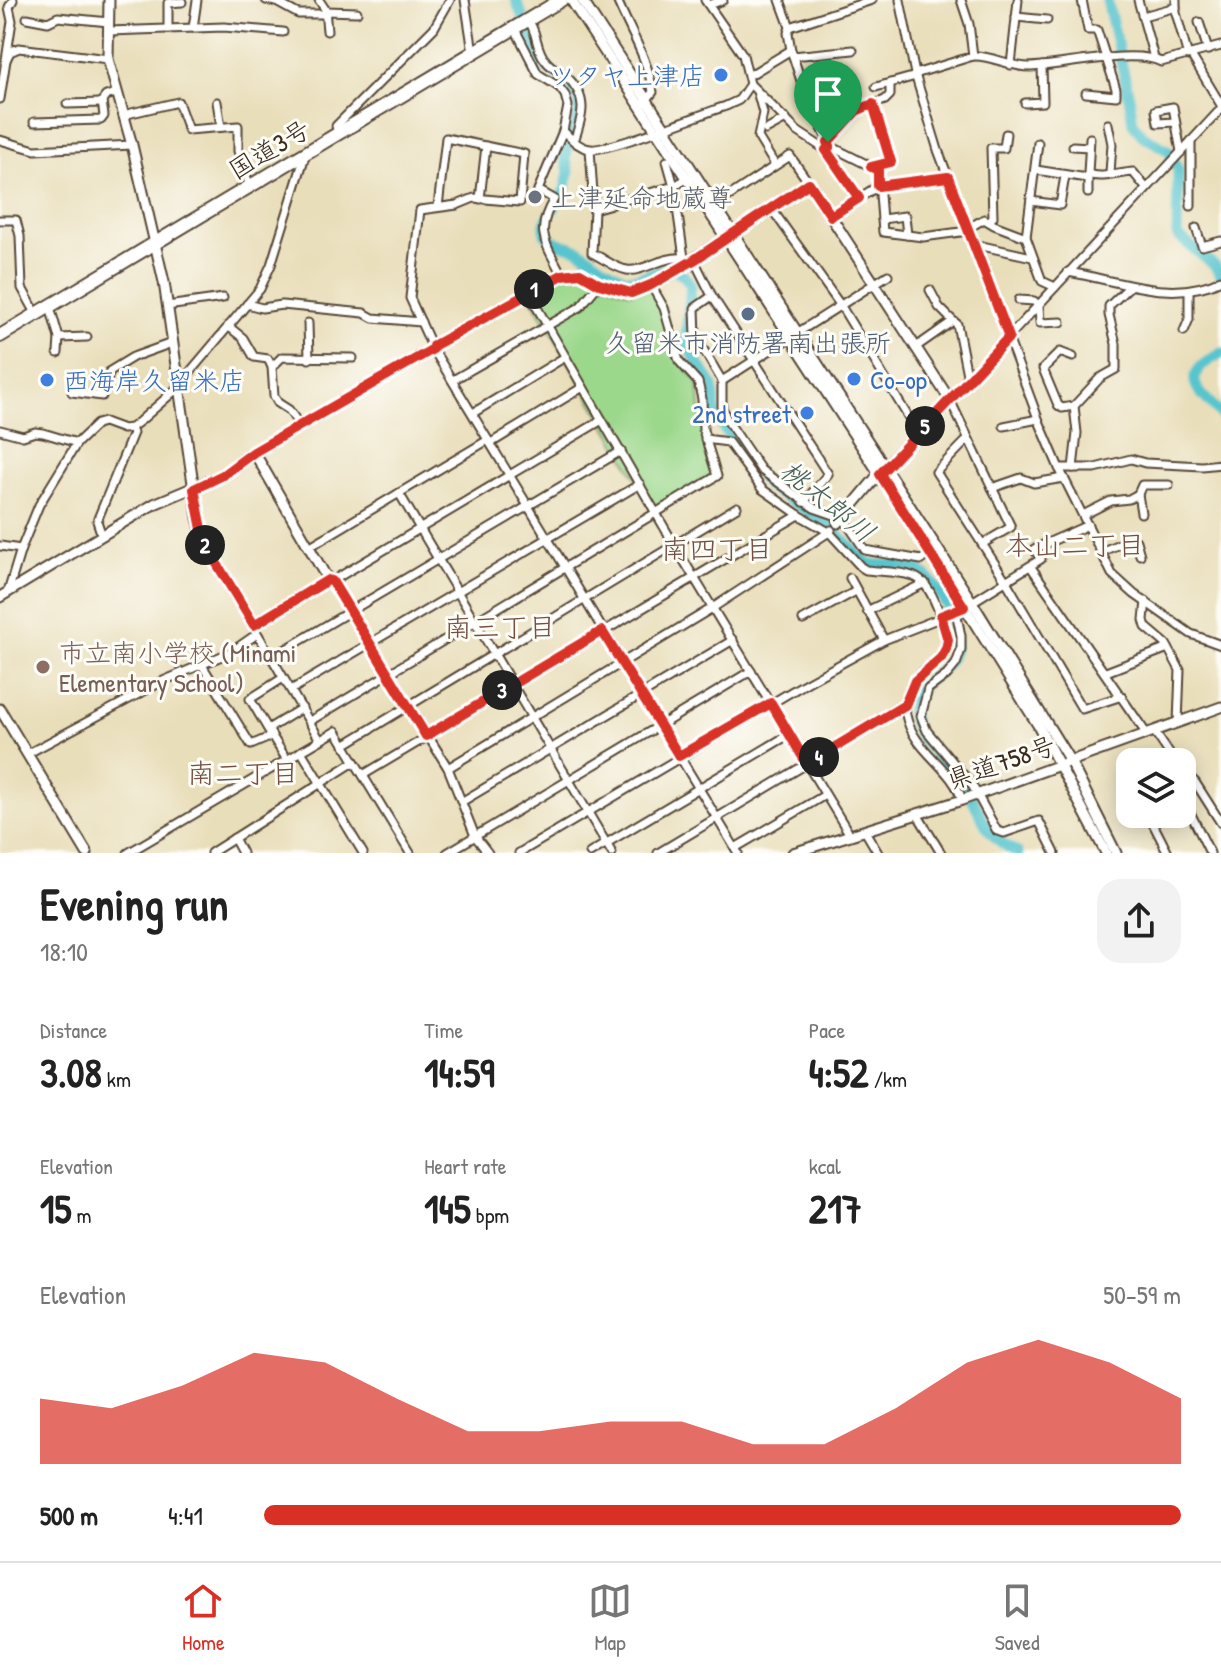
<!DOCTYPE html>
<meta charset="utf-8">
<style>
body{margin:0;font-family:"Patrick Hand","Klee One",sans-serif;background:#f2f2f2;color:#222;height:100vh;display:flex;flex-direction:column;font-size:30px;white-space:nowrap}
*{box-sizing:border-box;margin:0}
p{font-size:26px;color:#767676}
.icon{flex:none;width:44px;height:44px;fill:none;stroke:currentColor;stroke-width:2;stroke-linecap:round;stroke-linejoin:round}
.map{position:relative;height:853px;overflow:hidden}
.drawer{display:flex;flex-direction:column;background:#fff;flex:1}
.drawer>*{flex:none}
.buttons{position:absolute;left:1116px;top:748px;display:grid;gap:16px}
.buttons a{display:grid;place-items:center;width:80px;height:80px;border-radius:16px;background:#fff;box-shadow:0 4px 20px #0003;font-size:40px}
.pin{position:absolute;display:grid;place-items:center;width:68px;height:68px;color:#fff;margin:-82px -34px;border-radius:50% 50% 50% 0;rotate:-45deg;box-shadow:0 0 8px #0007}
.pin .icon{rotate:45deg}
.km{position:absolute;width:40px;height:40px;margin:-20px;border-radius:50%;background:#222;color:#fff;font-size:22px;line-height:40px;text-align:center}
.round{display:grid;place-items:center;flex:none;width:84px;height:84px;border-radius:24px;background:#f2f2f2}
.overview{display:flex;align-items:center;justify-content:space-between;height:136px;padding:0 40px}
h1{font-size:44px;font-weight:700;line-height:60px}
.metrics{display:grid;grid-template-columns:repeat(3,1fr);gap:12px;height:136px;padding:8px 40px}
.metrics div{display:grid;align-content:center}
.metrics b{font-size:40px;font-weight:700}
.metrics small{font-size:22px;font-weight:400}
.metrics p{font-size:22px}
.chart{height:224px;padding:16px 40px}
.chart p{display:flex;justify-content:space-between}
.chart svg{width:100%;height:144px;margin-top:8px;fill:#d93025;opacity:.7}
ul{padding:0 40px;list-style:none;font-size:26px}
li{display:grid;grid-template-columns:128px 96px 1fr;align-items:center;height:60px}
li i{height:20px;border-radius:10px;background:#d93025}
.dock{display:flex;justify-content:space-around;align-items:center;height:112px;border-top:2px solid #e0e0e0;background:#fff;font-size:22px;color:#767676}
.dock a{display:grid;justify-items:center;gap:4px}
.dock .current{color:#d93025}
.map>svg:first-child{display:block}
</style>
<div class="map">
<svg width="1221" height="853" viewBox="0 0 1221 853">
<rect width="100%" height="100%" fill="#fdfcf7"/>
<filter id="ink" filterUnits="userSpaceOnUse"><feTurbulence type="fractalNoise" baseFrequency=".0125" numOctaves="2"/><feDisplacementMap in="SourceGraphic" scale="16" xChannelSelector="R" yChannelSelector="G"/><feConvolveMatrix kernelMatrix="1 2 1 2 8 2 1 2 1" color-interpolation-filters="sRGB"/></filter>
<filter id="wash" filterUnits="userSpaceOnUse"><feTurbulence type="fractalNoise" baseFrequency=".006" numOctaves="4" result="noise"/><feDisplacementMap in="SourceGraphic" scale="32" xChannelSelector="R" yChannelSelector="G"/><feGaussianBlur stdDeviation="1.8" result="paint"/><feColorMatrix in="noise" values="0 0 0 0 0 0 0 0 0 0 0 0 0 0 0 0 0 1.4 0 .05"/><feComposite in="paint" operator="in"/></filter>
<g filter="url(#wash)">
<rect width="100%" height="100%" fill="#e9deba"/>
<!-- green -->
<polygon fill="#9cd88c" stroke="#6c8155" stroke-width="2" points="580,273 630,293 651,285 664,308 679,361 698,382 701,422 717,476 656,512 528,292 562,275"/>
<g fill="none" stroke-linecap="round" stroke-linejoin="round">
<!-- river -->
<g stroke="#58c5ce" stroke-width="11">
<path d="M516 0 540 62 570 85 579 102 578 117 565 157 569 171 566 188 545 223V233C553 244 565 244 577 249 594 257 607 273 625 278 649 283 672 250 691 286L686 338 689 349 713 386 715 417 767 486 826 523 868 564C881 566 898 563 911 567 939 576 963 628 952 655 942 680 911 678 912 714 913 743 951 763 966 787 976 802 981 821 993 835 1000 843 1009 848 1018 853"/>
<polyline points="1107,0 1129,96 1133,123 1142,135 1169,151 1178,170 1177,235 1215,266 1221,276"/>
<path d="M1221 352C1215 358 1206 361 1200 368 1183 387 1213 401 1221 416"/>
</g>
</g>
</g>
<g filter="url(#ink)">
<g fill="none" stroke-linecap="round" stroke-linejoin="round">
<defs>
<g id="street">
<polyline points="266,0 276,2 298,14 326,14"/>
<polyline points="319,0 325,9 327,31"/>
<polyline points="465,0 473,52"/>
<path d="M617 0C630 31 648 59 653 92L644 103"/>
<polyline points="780,0 790,27 788,33 791,50 802,84 830,146 878,170 883,232 923,237 968,231"/>
<polyline points="900,0 915,74 938,150 1039,421 1059,468 1112,574 1134,594 1191,634 1221,645"/>
<polyline points="961,0 969,24 973,56"/>
<polyline points="1082,0 1088,30 1097,30 1116,89 1116,96 1086,93"/>
<polyline points="1138,0 1154,58"/>
<polyline points="1176,0 1176,13 1188,56"/>
<polyline points="709,5 723,0"/>
<polyline points="326,11 357,12"/>
<polyline points="1143,16 1176,7"/>
<polyline points="1016,17 1047,20"/>
<polyline points="27,18 48,22 58,17 109,22"/>
<path d="M528 20C538 32 535 49 546 61 551 68 560 71 566 76 589 97 583 116 574 141"/>
<polyline points="1199,22 1208,50"/>
<polyline points="790,27 872,0"/>
<polyline points="193,28 197,0"/>
<polyline points="168,29 168,3 182,2"/>
<polyline points="515,29 538,74 559,87 565,95 568,106 563,131"/>
<polyline points="109,31 224,27 283,32"/>
<polyline points="1191,55 1221,105"/>
<polyline points="793,56 853,50"/>
<polyline points="5,62 10,52 19,48 108,59"/>
<polyline points="1011,65 1018,0"/>
<path d="M915 74 973 56C992 55 1010 67 1029 67 1061 66 1136 48 1161 62L1221 46"/>
<polyline points="750,75 791,50"/>
<polyline points="750,84 797,131 826,150 859,198"/>
<polyline points="876,87 916,76"/>
<polyline points="757,91 763,113 758,137 775,165"/>
<polyline points="0,99 12,21 9,7 13,0"/>
<polyline points="217,102 221,127"/>
<polyline points="1025,103 1043,102 1042,66"/>
<polyline points="67,104 102,103"/>
<polyline points="123,115 178,102 188,130 238,126 238,151 250,187"/>
<polyline points="34,122 101,120 104,116 102,101 106,96 116,93"/>
<polyline points="1175,122 1158,123 1156,110 1173,107 1181,152"/>
<polyline points="1108,124 1112,144 1110,173"/>
<polyline points="766,130 786,119"/>
<polyline points="338,133 336,126 434,28 450,0"/>
<path d="M1090 138 1088 174C1101 179 1119 173 1133 172L1146 188"/>
<polyline points="0,140 35,150 132,145"/>
<polyline points="828,142 856,111 885,100 890,95 890,83"/>
<polyline points="1038,143 1026,237 1042,281 1055,287"/>
<polyline points="1073,146 1089,147"/>
<path d="M590 149 594 209 592 253C603 258 615 268 627 270 642 273 661 256 684 258"/>
<polyline points="667,161 674,186 684,258"/>
<polyline points="871,167 891,162 873,104"/>
<polyline points="1036,170 1087,178"/>
<polyline points="1088,176 1088,193"/>
<polyline points="480,199 486,146"/>
<polyline points="1031,201 1060,205 1065,176"/>
<polyline points="714,206 790,156 809,183"/>
<polyline points="1191,206 1191,141"/>
<polyline points="438,207 446,138 524,154 520,202 474,198 457,205 420,210 410,298 433,349 738,853"/>
<polyline points="771,208 841,306 918,433"/>
<polyline points="594,209 674,186 690,177"/>
<polyline points="831,216 878,186 948,177"/>
<polyline points="882,219 905,216 907,235"/>
<polyline points="0,220 16,220 20,236 22,288 37,315"/>
<polyline points="989,221 993,217 991,148 1004,148 1006,134"/>
<polyline points="1196,228 1202,246 1221,241"/>
<polyline points="967,229 984,219 994,225 1026,237"/>
<polyline points="973,244 1032,257"/>
<polyline points="694,260 712,296 828,474 804,502"/>
<path d="M1068 272C1117 280 1173 304 1221 280"/>
<path d="M562 275C546 244 534 232 554 199L538 190 563 131C571 138 578 147 589 149 608 152 701 114 726 106L739 100 750 84 743 55 705 0"/>
<polyline points="930,290 939,307 953,321"/>
<polyline points="528,292 675,546 850,835"/>
<polyline points="712,296 695,308 696,337 722,381 722,407 727,420 761,470 814,508 843,518 865,550 921,560 931,553"/>
<polyline points="1019,300 1034,301 1039,306 1040,323 1061,322"/>
<polyline points="247,304 262,308 282,305 364,313 373,318 421,322"/>
<polyline points="167,306 223,298"/>
<polyline points="50,307 59,338 87,337"/>
<polyline points="308,323 309,359"/>
<polyline points="228,326 243,338 254,357 268,359 272,367"/>
<polyline points="1184,331 1189,319 1189,291"/>
<polyline points="433,346 562,275 580,273 599,284 631,293 669,275"/>
<polyline points="916,347 953,321 957,324 968,380"/>
<polyline points="58,353 59,338"/>
<polyline points="1073,357 1060,352 1043,369 1058,405 1062,408 1074,406"/>
<polyline points="453,380 580,307 599,284"/>
<polyline points="722,381 888,275"/>
<polyline points="72,392 102,396 110,371 133,357 172,343"/>
<polyline points="473,413 565,357"/>
<polyline points="300,426 289,410 278,403 274,396 272,367 282,357 353,358"/>
<polyline points="1004,426 1038,419"/>
<polyline points="0,430 23,436 35,432 43,433 77,443"/>
<polyline points="705,439 728,442 762,489 799,515 829,532 831,530"/>
<polyline points="968,439 936,472 1006,581 1082,709 1122,696"/>
<polyline points="491,443 583,387"/>
<polyline points="1059,468 1095,468 1131,459 1145,463 1202,466 1221,464"/>
<polyline points="1073,468 1077,433 1074,406 1100,378 1116,369 1116,344 1109,315 1109,306 1130,286"/>
<polyline points="992,488 1021,478 1034,483 1064,478"/>
<polyline points="399,493 612,853"/>
<polyline points="1138,494 1142,485 1169,485"/>
<polyline points="1083,515 1111,501 1129,499 1138,494 1141,513"/>
<polyline points="102,536 97,521 133,433 131,428"/>
<polyline points="982,544 1011,527 950,400 1221,109"/>
<polyline points="0,546 21,549"/>
<polyline points="309,547 488,440"/>
<polyline points="1101,552 1119,544 1136,541 1140,555"/>
<polyline points="1031,567 1146,733"/>
<polyline points="850,578 884,640"/>
<polyline points="328,580 332,581 448,768 475,836 488,853"/>
<polyline points="332,581 602,420"/>
<polyline points="8,592 21,549 39,505 77,443 97,424 104,422 123,429 131,428 140,421 173,392 260,289 271,265 304,159 303,155"/>
<polyline points="1146,601 1144,620 1146,627 1166,644 1180,670 1178,723"/>
<polyline points="972,602 1041,559 1034,549 1088,525"/>
<polyline points="867,611 925,583"/>
<polyline points="956,611 961,636 961,650 956,664 947,675 928,689 921,716 927,731 972,785 997,831 1004,833 1039,821 1055,853"/>
<polyline points="803,620 856,591"/>
<polyline points="256,631 320,740"/>
<polyline points="271,658 621,451"/>
<polyline points="202,665 251,745 272,736 287,760"/>
<polyline points="1106,672 1168,648"/>
<polyline points="291,690 640,484"/>
<polyline points="310,721 717,476 703,430 702,399 698,382 679,361 664,308 651,285"/>
<polyline points="268,729 302,708"/>
<polyline points="1154,731 1175,762"/>
<polyline points="272,736 250,699 283,678"/>
<polyline points="344,745 737,507"/>
<polyline points="301,751 363,853"/>
<polyline points="27,754 163,681 231,652 257,634"/>
<path d="M448 768 714 607 829 532 861 567 866 570C915 575 925 568 942 621 946 633 950 645 942 656 938 663 929 666 923 671 913 681 903 700 906 715 913 751 952 766 962 800"/>
<polyline points="1182,770 1195,782 1221,823"/>
<polyline points="363,775 799,515"/>
<polyline points="1182,796 1210,853"/>
<polyline points="463,801 733,640"/>
<polyline points="917,814 941,853"/>
<polyline points="1148,814 1168,853"/>
<polyline points="865,831 878,853"/>
<polyline points="234,838 242,853"/>
<polyline points="735,848 825,795"/>
<polyline points="128,853 336,731 410,853"/>
<polyline points="211,853 354,762"/>
<polyline points="447,853 751,671"/>
<polyline points="519,853 806,683 884,640 955,612"/>
<polyline points="590,853 790,734"/>
<polyline points="658,853 905,705"/>
</g>
<g id="secondary">
<polyline points="109,0 108,59 132,145 164,282 198,518 205,544 254,625 328,580 254,452"/>
<polyline points="571,0 931,553 1038,725 1106,853"/>
<polyline points="582,0 972,602 1070,761 1116,853"/>
<polyline points="669,275 809,183 950,400 885,467 838,523"/>
<polyline points="0,597 154,504 223,475 254,452 433,349"/>
<polyline points="0,709 87,853"/>
<polyline points="793,853 962,800 1221,707"/>
</g>
<polyline id="highway" points="0,336 561,0"/>
</defs>
<!-- street casing -->
<use href="#street" stroke="#554535" stroke-width="11"/>
<!-- secondary casing -->
<use href="#secondary" stroke="#554535" stroke-width="13"/>
<!-- highway casing -->
<use href="#highway" stroke="#554535" stroke-width="16"/>
<!-- street -->
<use href="#street" stroke="#fff" stroke-width="7"/>
<!-- secondary -->
<use href="#secondary" stroke="#fff" stroke-width="9"/>
<!-- highway -->
<use href="#highway" stroke="#fff" stroke-width="12"/>
</g>
</g>
<g fill="none" stroke-linecap="round" stroke-linejoin="round" filter="url(#ink)">
<defs>
<polygon id="route" points="873,104 891,162 871,167 878,170 878,186 948,177 1009,337 880,474 964,607 941,616 948,640 946,649 941,658 915,681 905,705 807,764 771,703 679,756 602,631 426,736 332,581 328,580 254,625 205,544 194,489 223,475 254,452 433,349 433,346 562,275 580,273 599,284 631,293 651,285 694,260 809,183 831,216 859,198 826,150 830,146 828,142 856,111"/>
</defs>
<!-- route casing -->
<use href="#route" stroke="#fff" stroke-width="16"/>
<!-- route -->
<use href="#route" stroke="#d93025" stroke-width="10"/>
</g>
<!-- markers -->
<g fill="#3f7fe0" stroke="#fdfcf7" stroke-width="3">
<circle cx="721" cy="75" r="8"/>
<circle cx="854" cy="379" r="8"/>
<circle cx="47" cy="380" r="8"/>
<circle cx="807" cy="413" r="8"/>
</g>
<circle fill="#6b7280" stroke="#fdfcf7" stroke-width="3" cx="535" cy="197" r="8"/>
<circle fill="#5c6f8a" stroke="#fdfcf7" stroke-width="3" cx="748" cy="314" r="8"/>
<circle fill="#8d6e63" stroke="#fdfcf7" stroke-width="3" cx="43" cy="667" r="8"/>
<g text-anchor="middle" dominant-baseline="central" stroke-width="6" stroke-linejoin="round" paint-order="stroke">
<!-- shop labels -->
<g font-size="26" fill="#366cbe" stroke="#fdfcf7" text-anchor="end">
<text x="705" y="75">ツタヤ上津店</text>
<text x="870" y="379" text-anchor="start">Co-op</text>
<text x="63" y="380" text-anchor="start">西海岸久留米店</text>
<text x="791" y="413">2nd street</text>
</g>
<!-- street labels -->
<g font-size="26" fill="#3b2a1e" stroke="#fdfcf7">
<text transform="translate(269 149) rotate(-31)">国道3号</text>
<text transform="translate(1001 762) rotate(-19)">県道758号</text>
</g>
<!-- worship labels -->
<g font-size="26" fill="#5b616d" stroke="#fdfcf7" text-anchor="start">
<text x="551" y="197">上津延命地蔵尊</text>
</g>
<!-- service labels -->
<g font-size="26" fill="#4e5e75" stroke="#fdfcf7">
<text x="748" y="342">久留米市消防署南出張所</text>
</g>
<!-- education labels -->
<g font-size="26" fill="#785e54" stroke="#fdfcf7" text-anchor="start">
<text x="59" y="652">市立南小学校 (Minami<tspan x="59" dy="30">Elementary School)</tspan></text>
</g>
<!-- water labels -->
<g font-size="28" font-style="italic" fill="#45605c" stroke="#fdfcf7">
<text transform="translate(828 501) rotate(39)">桃太郎川</text>
</g>
<!-- neighbourhood labels -->
<g font-size="28" fill="#725042" stroke="#fdfcf7">
<text x="1075" y="545">本山二丁目</text>
<text x="717" y="549">南四丁目</text>
<text x="500" y="627">南三丁目</text>
<text x="243" y="773">南二丁目</text>
</g>
</g>
</svg>
<div class="buttons">
<a><svg class="icon" aria-label="layers" viewBox="0 0 24 24"><path d="M12 4l9 5-9 5-9-5zM3 14l9 5 9-5"/></svg></a>
</div>
<div class="pin" style="left:828px;top:142px;background:#1e9e55"><svg class="icon" aria-label="arrive" viewBox="0 0 24 24"><path d="M6 21V4h12l-3 4 3 4H6"/></svg></div>
<b class="km" style="left:534px;top:289px">1</b>
<b class="km" style="left:205px;top:545px">2</b>
<b class="km" style="left:502px;top:690px">3</b>
<b class="km" style="left:819px;top:757px">4</b>
<b class="km" style="left:925px;top:426px">5</b>
</div>
<section class="drawer">
<div class="overview"><div><h1>Evening run</h1><p>18:10</p></div><a class="round"><svg class="icon" aria-label="share" viewBox="0 0 24 24"><path d="M12 15V3M7 8l5-5 5 5M5 13v7h14v-7"/></svg></a></div>
<div class="metrics">
<div><p>Distance</p><b>3.08<small> km</small></b></div>
<div><p>Time</p><b>14:59</b></div>
<div><p>Pace</p><b>4:52<small> /km</small></b></div>
</div>
<div class="metrics">
<div><p>Elevation</p><b>15<small> m</small></b></div>
<div><p>Heart rate</p><b>145<small> bpm</small></b></div>
<div><p>kcal</p><b>217</b></div>
</div>
<div class="chart"><p><span>Elevation</span>50–59 m</p>
<svg viewBox="0 0 160 44" preserveAspectRatio="none"><path d="M0 44V24L10 27L20 20L30 10L40 13L50 24L60 34L70 34L80 31L90 31L100 38L110 38L120 27L130 13L140 6L150 13L160 24V44z"/></svg>
</div>
<ul>
<li><b>500 m</b>4:41<i style="width:100%"></i></li>
</ul>
</section>
<nav class="dock">
<a class="current"><svg class="icon" aria-label="home" viewBox="0 0 24 24"><path d="M3 11l9-7 9 7M6 9v11h12V9"/></svg>Home</a>
<a><svg class="icon" aria-label="map" viewBox="0 0 24 24"><path d="M3 6l6-2 6 2 6-2v14l-6 2-6-2-6 2zM9 4v14M15 6v14"/></svg>Map</a>
<a><svg class="icon" aria-label="saved" viewBox="0 0 24 24"><path d="M7 4h10v16l-5-4-5 4z"/></svg>Saved</a>
</nav>
